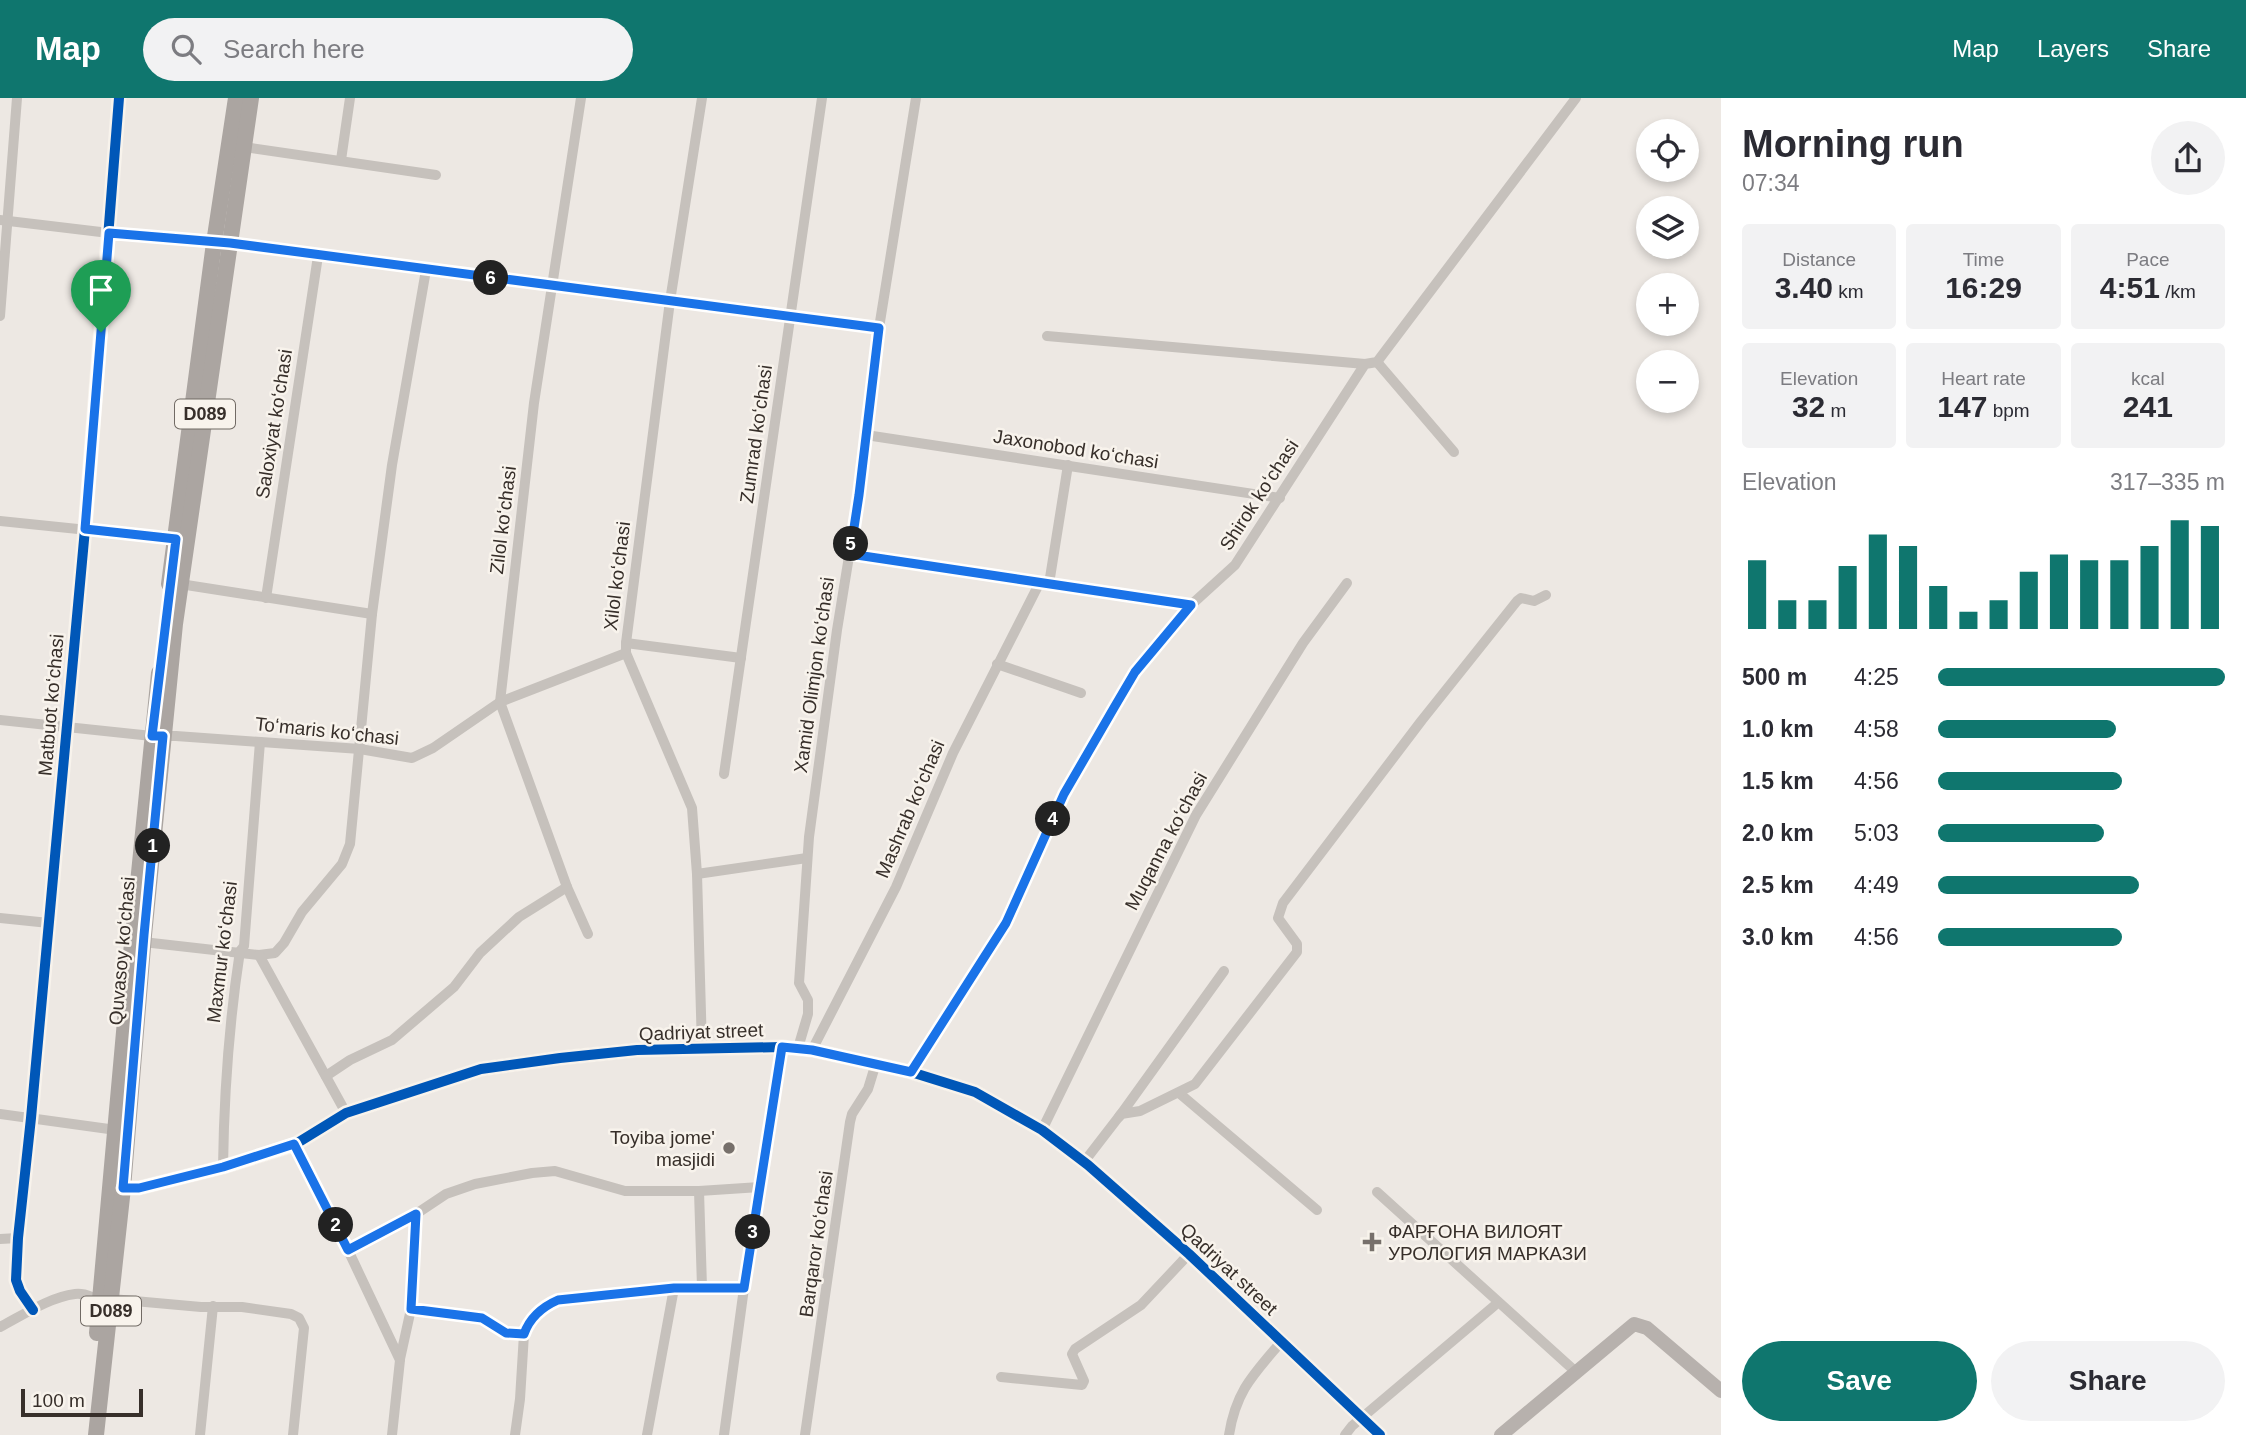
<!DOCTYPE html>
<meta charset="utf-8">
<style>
body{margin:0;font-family:Arial,sans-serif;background:#f2f2f3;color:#2b2b33;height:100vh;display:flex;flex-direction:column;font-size:26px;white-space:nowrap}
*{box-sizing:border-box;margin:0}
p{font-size:23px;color:#7c7c81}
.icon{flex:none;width:38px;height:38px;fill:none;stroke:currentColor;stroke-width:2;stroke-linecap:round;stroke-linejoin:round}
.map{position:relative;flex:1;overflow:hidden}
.side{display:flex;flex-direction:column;background:#fff;width:525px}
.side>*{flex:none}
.fabs{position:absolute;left:1636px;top:21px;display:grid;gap:14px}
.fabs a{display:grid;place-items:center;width:63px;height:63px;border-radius:50%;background:#fff;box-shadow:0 4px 10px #0003;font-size:35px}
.scale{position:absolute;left:21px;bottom:18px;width:122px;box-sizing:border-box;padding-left:7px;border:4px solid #372f2a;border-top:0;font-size:19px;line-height:24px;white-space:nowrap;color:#372f2a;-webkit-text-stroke:5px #f8f3ec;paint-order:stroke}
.pin{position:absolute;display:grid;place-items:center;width:60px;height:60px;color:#fff;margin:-72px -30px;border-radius:50% 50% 50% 0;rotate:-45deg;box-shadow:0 0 7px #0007}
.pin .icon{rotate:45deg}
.km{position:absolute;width:35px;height:35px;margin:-18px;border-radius:50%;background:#222;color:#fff;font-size:19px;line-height:35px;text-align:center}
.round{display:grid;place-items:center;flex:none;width:74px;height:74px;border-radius:37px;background:#f2f2f3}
.summary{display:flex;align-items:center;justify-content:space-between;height:119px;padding:0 21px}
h1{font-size:38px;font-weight:700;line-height:52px}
.figures{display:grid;grid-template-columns:repeat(3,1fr);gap:10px;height:119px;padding:7px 21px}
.figures div{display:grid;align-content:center;border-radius:7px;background:#f2f2f3;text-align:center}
.figures b{font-size:30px;font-weight:700}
.figures small{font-size:19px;font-weight:400}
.figures p{font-size:19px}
.chart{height:196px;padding:14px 21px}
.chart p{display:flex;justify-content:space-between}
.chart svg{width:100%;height:126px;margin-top:7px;stroke:#0f766e;stroke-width:6}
.button{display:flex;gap:14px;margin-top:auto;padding:14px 21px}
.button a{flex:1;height:80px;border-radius:42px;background:#0f766e;color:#fff;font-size:28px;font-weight:700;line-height:80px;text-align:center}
.button a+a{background:#f2f2f3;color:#2b2b33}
ul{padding:0 21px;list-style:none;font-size:23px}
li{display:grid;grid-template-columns:112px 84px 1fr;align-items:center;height:52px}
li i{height:18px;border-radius:9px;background:#0f766e}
header{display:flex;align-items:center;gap:42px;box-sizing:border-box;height:98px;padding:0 35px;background:#0f766e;color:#fff}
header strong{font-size:33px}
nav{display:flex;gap:38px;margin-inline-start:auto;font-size:24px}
.search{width:490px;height:63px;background:#f2f2f3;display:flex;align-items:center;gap:18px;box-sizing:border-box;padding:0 24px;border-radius:38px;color:#7c7c81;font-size:26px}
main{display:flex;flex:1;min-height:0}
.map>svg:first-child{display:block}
</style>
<header>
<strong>Map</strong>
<div class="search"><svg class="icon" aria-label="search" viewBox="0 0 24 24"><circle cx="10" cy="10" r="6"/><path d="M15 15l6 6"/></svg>Search here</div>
<nav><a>Map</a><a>Layers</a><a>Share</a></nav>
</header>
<main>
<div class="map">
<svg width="1721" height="1337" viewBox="0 0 1721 1337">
<rect width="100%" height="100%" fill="#ede8e3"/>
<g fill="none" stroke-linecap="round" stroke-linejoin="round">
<!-- street -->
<g stroke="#c6c1bc" stroke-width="10">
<polyline points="581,0 534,305 500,604 567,789 588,836"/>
<polyline points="244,49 436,77"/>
<polyline points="341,62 350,0"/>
<polyline points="0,122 109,135 230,145 879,230"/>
<polyline points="0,218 17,0"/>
<polyline points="1047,238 1365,266"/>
<polyline points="1377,264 1454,354"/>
<polyline points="866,337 1280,400"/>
<polyline points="0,423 175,441"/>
<polyline points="850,456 1191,507"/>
<polyline points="180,486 372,516"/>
<polyline points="1049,486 1068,367"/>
<polyline points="266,500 318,158"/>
<polyline points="626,545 741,560"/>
<polyline points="997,566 1081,595"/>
<polyline points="0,622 152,638 176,638 360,651 412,660 433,650 500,604 626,555"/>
<polyline points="724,676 822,0"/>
<polyline points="697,776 807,760"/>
<polyline points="0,820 49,825"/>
<polyline points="143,844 259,857 275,855 284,845 302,814 342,766 350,746 372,516 392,367 426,172"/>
<polyline points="259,857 346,1015"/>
<polyline points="702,950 697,776 692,710 626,555 626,545 670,203 702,0"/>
<polyline points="798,950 808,916 808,902 799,885 809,739 837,532 859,397 879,230 916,0"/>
<polyline points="812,952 896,789 953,655 1040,484"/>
<polyline points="911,974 1006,825 1064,696 1135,574 1191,507 1235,467 1365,266 1377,264 1576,0"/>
<polyline points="326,978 350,962 392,942 454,889 480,855 519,819 567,789"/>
<polyline points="1179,995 1317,1112"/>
<polyline points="0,1016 116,1032"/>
<polyline points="1119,1019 1224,873"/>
<polyline points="1042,1032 1196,717 1303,545 1347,485"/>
<polyline points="294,1047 348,1152 400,1262 392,1337"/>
<polyline points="1084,1064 1121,1016 1140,1013 1195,986 1297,854 1297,846 1278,820 1283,805 1422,622 1517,503 1521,500 1534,503 1546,497"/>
<path d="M223 1069C224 996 229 925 240 853L244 848 260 644"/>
<polyline points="699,1093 702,1189"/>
<polyline points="1377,1094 1576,1274"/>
<polyline points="416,1116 411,1211 482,1219 506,1235 524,1236"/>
<polyline points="0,1141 18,1140"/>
<polyline points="348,1152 416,1116 446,1096 475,1086 532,1075 555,1073 625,1093 699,1093 760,1089"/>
<polyline points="33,1212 20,1193 16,1182 18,1140 31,1020 85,431 119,0"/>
<path d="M0 1229C23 1217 50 1199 75 1196 91 1194 94 1205 112 1201L201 1209H242L291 1216 299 1220 304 1230 293 1337"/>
<polyline points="400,1261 411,1211"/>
<polyline points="1001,1279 1082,1287 1084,1283 1072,1256 1075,1251 1141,1207 1189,1156"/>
<polyline points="200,1337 213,1208"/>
<polyline points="515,1337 520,1301 524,1236 528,1225 542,1211 558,1202 674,1190 744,1190"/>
<polyline points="647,1337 674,1190"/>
<polyline points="724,1337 744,1190 782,949"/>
<polyline points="805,1337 850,1024 852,1016 868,991 876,965"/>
<path d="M1229 1337C1236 1293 1253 1277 1281 1244"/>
<polyline points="1345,1337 1352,1328 1494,1208"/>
</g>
<!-- secondary -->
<g stroke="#b7b1ad" stroke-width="14">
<polyline points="123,1090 139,1090 223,1069 294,1047 346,1015 481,971 560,960 637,952 782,949 812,952 911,974 975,994 1042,1032 1088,1067 1189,1156 1380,1337"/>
<polyline points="1501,1337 1634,1226 1647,1230 1721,1293"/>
</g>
<!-- primary -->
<g stroke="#aba5a1" stroke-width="16">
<polyline points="169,486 214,145 236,0"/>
<polyline points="97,1235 132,845 159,575"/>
<polyline points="96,1337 123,1090 144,837 175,526 251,0"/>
</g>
<defs>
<g id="cycleway">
<polyline points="123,1090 139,1090 223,1069 294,1047 346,1015 481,971 560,960 637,952 782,949 812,952 911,974 975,994 1042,1032 1088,1067 1189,1156 1380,1337"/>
<polyline points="33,1212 20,1193 16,1182 18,1140 31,1020 85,431 119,0"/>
</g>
</defs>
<!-- cycleway casing -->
<use href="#cycleway" stroke="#f8f3ec" stroke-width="15"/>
<!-- cycleway -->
<use href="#cycleway" stroke="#0057b8" stroke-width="10"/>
</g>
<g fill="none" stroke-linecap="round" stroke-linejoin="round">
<defs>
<path id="route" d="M109 135 230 145 879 230 859 397 850 456 1191 507 1135 574 1115 608 1064 696 1006 825 911 974 812 952 782 949 744 1190H674L558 1202C542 1209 530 1219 524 1236L506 1235 482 1220 411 1211 416 1116 348 1152 294 1046 223 1069 139 1090H123L144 837 163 638H152L176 441 85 431Z"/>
</defs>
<!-- route casing -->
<use href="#route" stroke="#fff" stroke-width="14"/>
<!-- route -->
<use href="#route" stroke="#1a73e8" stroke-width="9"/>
</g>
<!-- markers -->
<g fill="#77706b" stroke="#f8f3ec" stroke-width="2.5">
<circle cx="729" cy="1050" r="7"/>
<path d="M1368.5 1133.5h7v7h7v7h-7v7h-7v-7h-7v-7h7z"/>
</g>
<g text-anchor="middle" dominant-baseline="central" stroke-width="5" stroke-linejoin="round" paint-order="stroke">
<!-- shield labels -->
<g fill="#f8f3ec" stroke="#716a64" stroke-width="2">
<rect x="175" y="301.5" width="60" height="29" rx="5"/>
<rect x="81" y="1198.5" width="60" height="29" rx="5"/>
</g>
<g font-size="18" font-weight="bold" fill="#372f2a">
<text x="205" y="316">D089</text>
<text x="111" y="1213">D089</text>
</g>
<!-- street labels -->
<g font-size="19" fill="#372f2a" stroke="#f8f3ec">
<text transform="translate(274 326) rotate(-81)">Saloxiyat koʻchasi</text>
<text transform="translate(756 336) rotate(-82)">Zumrad koʻchasi</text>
<text transform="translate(1076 351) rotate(9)">Jaxonobod koʻchasi</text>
<text transform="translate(1259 397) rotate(-57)">Shirok koʻchasi</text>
<text transform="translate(503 422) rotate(-83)">Zilol koʻchasi</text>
<text transform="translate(617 478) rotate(-83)">Xilol koʻchasi</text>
<text transform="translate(814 577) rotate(-82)">Xamid Olimjon koʻchasi</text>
<text transform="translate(51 607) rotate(-85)">Matbuot koʻchasi</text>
<text transform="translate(327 633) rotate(6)">Toʻmaris koʻchasi</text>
<text transform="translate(910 711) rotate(-67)">Mashrab koʻchasi</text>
<text transform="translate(1166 743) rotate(-62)">Muqanna koʻchasi</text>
<text transform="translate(122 853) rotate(-85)">Quvasoy koʻchasi</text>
<text transform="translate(222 854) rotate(-83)">Maxmur koʻchasi</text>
<text transform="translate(701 934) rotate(-2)">Qadriyat street</text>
<text transform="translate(816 1146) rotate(-82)">Barqaror koʻchasi</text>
<text transform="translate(1229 1171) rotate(43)">Qadriyat street</text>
</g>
<!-- poi labels -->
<g font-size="19" fill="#372f2a" stroke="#f8f3ec" text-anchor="end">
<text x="715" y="1039">Toyiba jome'<tspan x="715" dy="22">masjidi</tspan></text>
<text x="1388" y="1133" text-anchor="start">ФАРҒОНА ВИЛОЯТ<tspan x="1388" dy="22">УРОЛОГИЯ МАРКАЗИ</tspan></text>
</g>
</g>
</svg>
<div class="fabs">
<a><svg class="icon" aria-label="locate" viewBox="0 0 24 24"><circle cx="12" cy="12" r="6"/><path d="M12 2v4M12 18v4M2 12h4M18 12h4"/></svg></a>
<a><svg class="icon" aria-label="layers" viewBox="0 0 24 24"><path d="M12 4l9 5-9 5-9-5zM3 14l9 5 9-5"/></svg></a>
<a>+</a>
<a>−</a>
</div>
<div class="scale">100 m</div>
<div class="pin" style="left:101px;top:234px;background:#1e9e55"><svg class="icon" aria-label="arrive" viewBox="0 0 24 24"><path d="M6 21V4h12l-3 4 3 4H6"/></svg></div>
<b class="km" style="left:153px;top:748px">1</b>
<b class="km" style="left:336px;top:1127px">2</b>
<b class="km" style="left:753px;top:1134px">3</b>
<b class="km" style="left:1053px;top:721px">4</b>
<b class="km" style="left:851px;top:446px">5</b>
<b class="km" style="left:491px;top:180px">6</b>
</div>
<section class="side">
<div class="summary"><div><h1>Morning run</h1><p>07:34</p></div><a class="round"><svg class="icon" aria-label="share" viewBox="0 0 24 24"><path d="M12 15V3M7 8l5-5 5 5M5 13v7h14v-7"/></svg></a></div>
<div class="figures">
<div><p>Distance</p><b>3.40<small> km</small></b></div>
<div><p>Time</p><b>16:29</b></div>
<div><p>Pace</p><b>4:51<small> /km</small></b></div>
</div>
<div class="figures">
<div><p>Elevation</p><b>32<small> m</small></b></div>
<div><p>Heart rate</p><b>147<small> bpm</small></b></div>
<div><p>kcal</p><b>241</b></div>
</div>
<div class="chart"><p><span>Elevation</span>317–335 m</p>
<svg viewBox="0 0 160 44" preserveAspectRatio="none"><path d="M5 44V20M15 44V34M25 44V34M35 44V22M45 44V11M55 44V15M65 44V29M75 44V38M85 44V34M95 44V24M105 44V18M115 44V20M125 44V20M135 44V15M145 44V6M155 44V8"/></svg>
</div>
<ul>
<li><b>500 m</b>4:25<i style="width:100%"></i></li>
<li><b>1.0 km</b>4:58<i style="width:62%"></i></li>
<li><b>1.5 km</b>4:56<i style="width:64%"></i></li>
<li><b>2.0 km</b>5:03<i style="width:58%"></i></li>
<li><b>2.5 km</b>4:49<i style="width:70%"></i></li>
<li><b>3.0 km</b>4:56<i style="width:64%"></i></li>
</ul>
<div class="button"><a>Save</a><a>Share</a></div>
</section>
</main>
